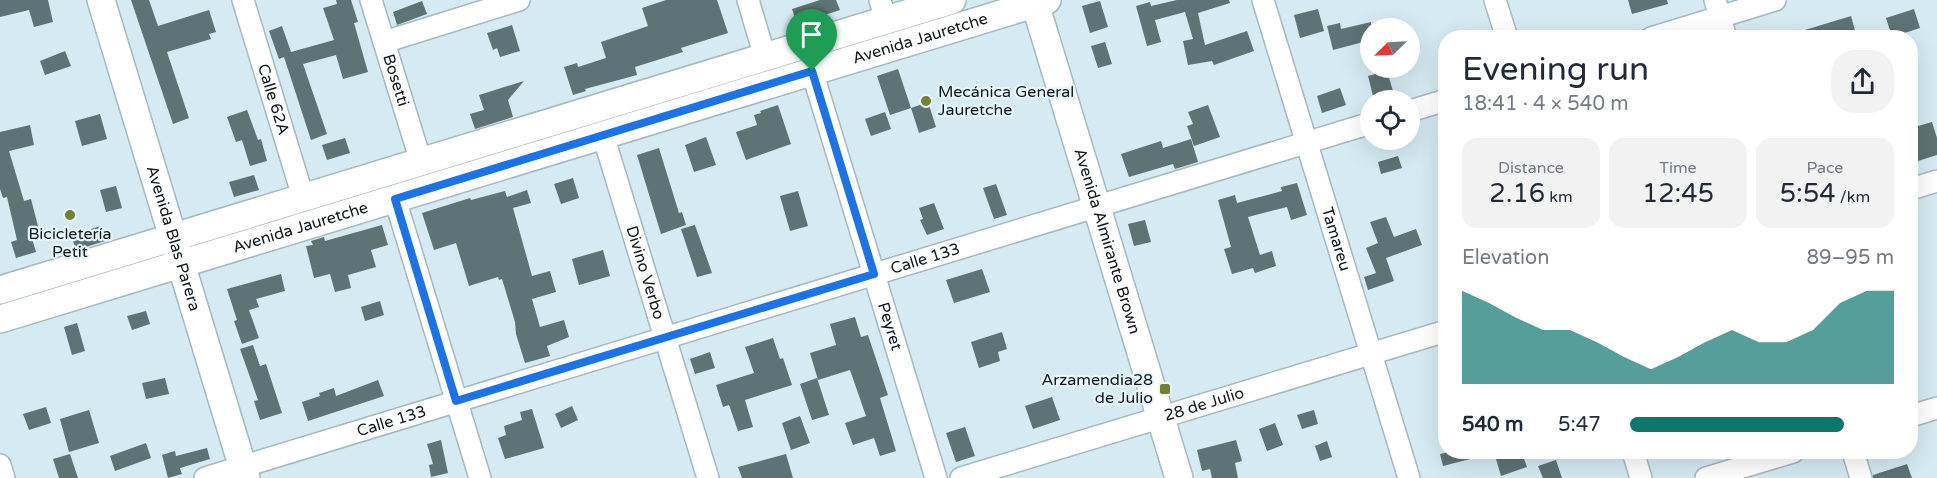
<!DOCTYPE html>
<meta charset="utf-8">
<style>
body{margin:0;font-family:"Varela Round",sans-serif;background:#f2f2f3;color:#1f2937;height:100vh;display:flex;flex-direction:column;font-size:22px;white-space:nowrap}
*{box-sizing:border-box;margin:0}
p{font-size:20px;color:#747a83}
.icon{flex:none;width:33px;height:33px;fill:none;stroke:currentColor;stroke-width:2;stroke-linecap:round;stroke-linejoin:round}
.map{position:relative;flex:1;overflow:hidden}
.details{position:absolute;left:1438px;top:30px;width:480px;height:429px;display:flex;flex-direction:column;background:#fff;border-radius:24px;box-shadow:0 6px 24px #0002}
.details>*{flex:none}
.needle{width:39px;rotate:246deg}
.controls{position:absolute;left:1360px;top:18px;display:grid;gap:12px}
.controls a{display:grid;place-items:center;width:60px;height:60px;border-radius:50%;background:#fff;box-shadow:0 6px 24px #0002;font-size:30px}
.pin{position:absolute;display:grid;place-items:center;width:51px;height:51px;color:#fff;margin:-62px -26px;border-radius:50% 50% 50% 0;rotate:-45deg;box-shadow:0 0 6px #0007}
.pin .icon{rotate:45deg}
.round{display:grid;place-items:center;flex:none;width:63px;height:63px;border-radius:24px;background:#f2f2f3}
.summary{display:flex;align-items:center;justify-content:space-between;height:102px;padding:0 24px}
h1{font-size:33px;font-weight:600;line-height:45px}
.metrics{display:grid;grid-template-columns:repeat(3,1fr);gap:9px;height:102px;padding:6px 24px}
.metrics div{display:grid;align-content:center;border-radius:15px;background:#f2f2f3;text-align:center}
.metrics b{font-size:26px;font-weight:600}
.metrics small{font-size:16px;font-weight:400}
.metrics p{font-size:16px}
.chart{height:168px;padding:12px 24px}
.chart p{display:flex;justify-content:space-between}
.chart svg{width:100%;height:108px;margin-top:6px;fill:#0f766e;opacity:.7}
ul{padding:0 24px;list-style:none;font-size:20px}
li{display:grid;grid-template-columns:96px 72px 1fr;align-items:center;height:45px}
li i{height:15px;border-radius:8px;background:#0f766e}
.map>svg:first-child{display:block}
</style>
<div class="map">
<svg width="1937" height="478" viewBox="0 0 1937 478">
<rect width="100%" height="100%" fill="#d5eaf3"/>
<!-- building -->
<g fill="#5e7375">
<polygon points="0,0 48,0 53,22 34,27 29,10 0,17"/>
<polygon points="131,0 149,0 158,26 209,10 216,32 209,34 211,39 167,52 189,118 173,124"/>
<polygon points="336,0 351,0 358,22 354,23 368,72 343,79 336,55 303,64 327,134 311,140 284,57 279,59 269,31 282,26 291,52 334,40 323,8 337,4"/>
<polygon points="666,0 717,0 728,33 681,48 683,52 635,67 637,75 585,89 586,91 573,95 564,67 577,63 578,67 606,58 601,42 648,26 642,8"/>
<polygon points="820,0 836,0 840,10 797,24 792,9"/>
<polygon points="1177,0 1229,0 1230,3 1198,13 1205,45 1247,31 1254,51 1214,65 1212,61 1188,65 1183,41 1193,39 1185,12 1155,20 1161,42 1147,46 1136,6 1150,2 1151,6"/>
<polygon points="1628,0 1667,0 1668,4 1632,14"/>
<polygon points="422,1 427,14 397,25 393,12"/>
<polygon points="1100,1 1108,27 1090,33 1082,6"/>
<polygon points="1318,9 1324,31 1300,38 1294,15"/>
<polygon points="1914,9 1920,28 1892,37 1886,18"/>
<polygon points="1851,16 1856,34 1845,38 1792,38 1792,34"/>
<polygon points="1371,22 1371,40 1333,50 1327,26 1340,23 1341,29"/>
<polygon points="512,25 520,51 500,57 497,48 493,50 487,33"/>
<polygon points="1105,42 1112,64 1098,68 1091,46"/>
<polygon points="65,51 71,66 45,75 40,61"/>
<polygon points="898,69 911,108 890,115 877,76"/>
<polygon points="1387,71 1393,91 1373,96 1368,76"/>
<polygon points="524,81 508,100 513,117 475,129 470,114 484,110 479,95"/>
<polygon points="1340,88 1346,105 1322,113 1317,96"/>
<polygon points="928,102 936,127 919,133 911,108"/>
<polygon points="778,105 791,144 746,160 736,132 757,125 754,115 761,113 760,111"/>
<polygon points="1208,105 1220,137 1194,146 1187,126 1193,124 1188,112"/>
<polygon points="247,110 258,140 261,139 267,161 250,166 242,140 236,142 227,117"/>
<polygon points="885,112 891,129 871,136 865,119"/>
<polygon points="100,114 107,139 82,146 75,121"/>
<polygon points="1932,122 1937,138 1937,155 1918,161 1911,140 1911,128"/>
<polygon points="30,125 34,145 9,151 24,201 31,199 39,230 30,232 36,252 16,258 11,242 17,240 7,197 3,198 0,189 0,132"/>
<polygon points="706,137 716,165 694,172 685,145"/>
<polygon points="345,138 350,153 327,160 322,145"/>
<polygon points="1191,139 1198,162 1175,169 1173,164 1129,177 1121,154 1161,141 1163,148"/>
<polygon points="659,148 679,213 682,212 686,225 661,234 637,155"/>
<polygon points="1398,156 1402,168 1381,174 1378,162"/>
<polygon points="254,175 259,190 234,197 229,182"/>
<polygon points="573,178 579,198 561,204 554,184"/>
<polygon points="1297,183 1307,215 1291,220 1287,207 1248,217 1260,255 1272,251 1276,266 1255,273 1253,268 1232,274 1224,249 1231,247 1218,200 1235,195 1237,203 1282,191 1281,187"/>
<polygon points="996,184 1007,215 994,219 983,188"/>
<polygon points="116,186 122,208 106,212 100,190"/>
<polygon points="527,190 531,203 513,208 532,276 550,271 556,292 532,299 540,327 564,320 569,337 547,346 550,356 525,363 516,334 515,322 502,279 499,280 498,277 469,286 456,243 434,250 422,213 470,198 471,200 505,191 507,197"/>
<polygon points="798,191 808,226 790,231 780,196"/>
<polygon points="934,203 944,229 927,235 920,220 923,219 919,208"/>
<polygon points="1386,217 1394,237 1416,229 1422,245 1386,258 1394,281 1368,290 1364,277 1376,273 1366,248 1378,243 1370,222"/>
<polygon points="1145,220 1151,242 1134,246 1128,224"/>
<polygon points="382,225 388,245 371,250 376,267 348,275 351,288 335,292 330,274 314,278 306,246 313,245 311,241 324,237 325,241"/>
<polygon points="695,225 712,273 697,277 681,229"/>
<polygon points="101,226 105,241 76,250 71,235"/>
<polygon points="603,250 610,276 579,285 572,259"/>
<polygon points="982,269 990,292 954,303 946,280"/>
<polygon points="281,274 285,291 256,299 259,307 249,310 259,338 242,344 234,321 237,320 227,289"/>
<polygon points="380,301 384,315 365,321 361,307"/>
<polygon points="146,311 150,324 132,330 127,316"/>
<polygon points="855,317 861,337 868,335 888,395 880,398 896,451 880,456 874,438 853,445 845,423 866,416 850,370 818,380 810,353 836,345 830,324"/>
<polygon points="77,323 85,351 72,355 64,327"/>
<polygon points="1002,332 1007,349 998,352 1000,361 979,368 971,342"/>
<polygon points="773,338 780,359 783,358 792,385 745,400 753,427 738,431 729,405 723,407 716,385 754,373 745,347"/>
<polygon points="253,345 260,366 266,364 282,413 260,420 254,401 258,400 240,349"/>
<polygon points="710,352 715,368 695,374 690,359"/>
<polygon points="165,378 169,394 146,399 142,383"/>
<polygon points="817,378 829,415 812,420 800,384"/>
<polygon points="378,380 384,396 308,421 302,402 320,396 319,393 334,388 336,396"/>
<polygon points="1052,397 1060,420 1033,429 1025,406"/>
<polygon points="572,406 578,420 561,428 555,414"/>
<polygon points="46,407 51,423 29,430 23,414"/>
<polygon points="532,409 544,448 505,459 498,438 506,435 504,426 522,420 520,412"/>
<polygon points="89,410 99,443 69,452 60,419"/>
<polygon points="1314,410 1318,424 1302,429 1297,415"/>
<polygon points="800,416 810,443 791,450 782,423"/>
<polygon points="1275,423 1283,445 1267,451 1259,429"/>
<polygon points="965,427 975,456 956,462 946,433"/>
<polygon points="441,440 448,473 431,477 429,465 433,464 427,444"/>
<polygon points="1236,440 1242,461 1235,463 1238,478 1212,478 1210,469 1202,471 1197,450"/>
<polygon points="1327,441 1332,457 1320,461 1315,446"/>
<polygon points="146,443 151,458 115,471 110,456"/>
<polygon points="207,448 210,459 180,468 182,474 168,478 162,455 175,451 176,456"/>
<polygon points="1449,452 1482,452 1482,456 1443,466 1440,454"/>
<polygon points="1494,452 1513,452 1515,459 1523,456 1527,467 1501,476"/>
<polygon points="70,454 78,478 59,478 53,459"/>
<polygon points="786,454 793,478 742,478 738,467"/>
<polygon points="1556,460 1562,478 1543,478 1538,466"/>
<polygon points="1907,464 1912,478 1873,478 1873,475"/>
</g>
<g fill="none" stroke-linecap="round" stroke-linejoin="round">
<defs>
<g id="minor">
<path id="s1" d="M243 0 303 197"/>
<path id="s2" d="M371 0 421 162"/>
<polyline points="748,0 765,57"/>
<polyline points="880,0 886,20"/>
<path id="s3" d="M1263 0 1409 478"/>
<polyline points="1495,0 1507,38"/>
<polyline points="1715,0 1726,38"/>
<polyline points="1651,38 1775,0"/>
<polyline points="384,42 519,0"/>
<path id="s4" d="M812 71 936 478"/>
<polyline points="1410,111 1446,100"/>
<path id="s5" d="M603 135 708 478"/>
<polyline points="1911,189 1937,181"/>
<polyline points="395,199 480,478"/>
<polyline points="1911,416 1937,408"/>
<polyline points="1633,452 1641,478"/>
<polyline points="1853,452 1861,478"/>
<polyline points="0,465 4,478"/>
<path id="s6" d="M205 478 1371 123"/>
<path id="s7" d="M961 478 1446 331"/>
<polyline points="1706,478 1793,452"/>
</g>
<g id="major">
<path id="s8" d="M101 0 246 478"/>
<path id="s9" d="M1034 0 1179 478"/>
<polyline points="0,290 952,0"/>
<path id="s10" d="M0 319 1047 0"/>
</g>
</defs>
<!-- minor casing -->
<use href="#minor" stroke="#a5b9c1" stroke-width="24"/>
<!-- major casing -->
<use href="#major" stroke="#a5b9c1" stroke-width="30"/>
<!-- minor -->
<use href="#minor" stroke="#fff" stroke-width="21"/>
<!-- major -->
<use href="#major" stroke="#fff" stroke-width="27"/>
</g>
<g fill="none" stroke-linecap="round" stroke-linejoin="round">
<defs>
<polygon id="route" points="812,71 874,274 456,401 395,199"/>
</defs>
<!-- route casing -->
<use href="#route" stroke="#fff" stroke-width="12"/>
<!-- route -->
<use href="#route" stroke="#1a73e8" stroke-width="8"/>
</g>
<!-- markers -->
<g fill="#738230" stroke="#e6f7fe" stroke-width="2">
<circle cx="926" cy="101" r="6"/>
<circle cx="70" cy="215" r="6"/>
<rect x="1159" y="383" width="12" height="12" rx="3"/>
</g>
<g text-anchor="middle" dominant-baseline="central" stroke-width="4.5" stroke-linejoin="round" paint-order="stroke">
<!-- street labels -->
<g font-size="16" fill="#0e1619" stroke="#e6f7fe">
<text stroke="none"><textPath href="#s10" startOffset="962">Avenida Jauretche</textPath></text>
<text stroke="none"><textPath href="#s2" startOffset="84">Bosetti</textPath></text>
<text stroke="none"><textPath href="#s1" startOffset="104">Calle 62A</textPath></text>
<text stroke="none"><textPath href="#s10" startOffset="314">Avenida Jauretche</textPath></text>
<text stroke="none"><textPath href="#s8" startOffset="249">Avenida Blas Parera</textPath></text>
<text stroke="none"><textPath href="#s3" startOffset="250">Tamareu</textPath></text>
<text stroke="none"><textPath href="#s9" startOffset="252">Avenida Almirante Brown</textPath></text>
<text stroke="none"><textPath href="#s6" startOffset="753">Calle 133</textPath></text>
<text stroke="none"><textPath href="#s5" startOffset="144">Divino Verbo</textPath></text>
<text stroke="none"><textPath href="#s4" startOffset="267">Peyret</textPath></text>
<text stroke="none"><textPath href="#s7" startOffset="254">28 de Julio</textPath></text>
<text stroke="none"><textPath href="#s6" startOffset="195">Calle 133</textPath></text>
</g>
<!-- poi labels -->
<g font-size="16" fill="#0e1619" stroke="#e6f7fe" text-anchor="start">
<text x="938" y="92">Mecánica General<tspan x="938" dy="18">Jauretche</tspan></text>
<text x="70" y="234" text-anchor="middle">Bicicletería<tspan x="70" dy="18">Petit</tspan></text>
<text x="1153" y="380" text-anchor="end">Arzamendia28<tspan x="1153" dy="18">de Julio</tspan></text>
</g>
</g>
</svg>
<div class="controls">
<a><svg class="needle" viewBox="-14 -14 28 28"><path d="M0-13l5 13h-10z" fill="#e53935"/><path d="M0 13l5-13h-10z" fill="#747a83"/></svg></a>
<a><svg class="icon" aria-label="locate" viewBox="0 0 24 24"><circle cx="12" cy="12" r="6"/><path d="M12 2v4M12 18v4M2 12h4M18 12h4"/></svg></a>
</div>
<div class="pin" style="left:812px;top:71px;background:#1e9e55"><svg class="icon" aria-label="arrive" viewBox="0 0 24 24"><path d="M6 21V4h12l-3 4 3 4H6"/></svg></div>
<section class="details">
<div class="summary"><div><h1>Evening run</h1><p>18:41 · 4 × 540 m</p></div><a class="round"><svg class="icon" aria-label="share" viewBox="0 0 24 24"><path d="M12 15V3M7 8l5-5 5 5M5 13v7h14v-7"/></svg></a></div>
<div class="metrics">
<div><p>Distance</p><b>2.16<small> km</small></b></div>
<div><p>Time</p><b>12:45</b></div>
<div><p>Pace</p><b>5:54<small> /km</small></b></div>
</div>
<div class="chart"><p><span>Elevation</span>89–95 m</p>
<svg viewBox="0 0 160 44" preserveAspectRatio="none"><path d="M0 44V6L10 11L20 17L30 22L40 22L50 27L60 33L70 38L80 33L90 27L100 22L110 27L120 27L130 22L140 11L150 6L160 6V44z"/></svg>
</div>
<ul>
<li><b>540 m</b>5:47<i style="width:81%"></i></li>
</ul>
</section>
</div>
